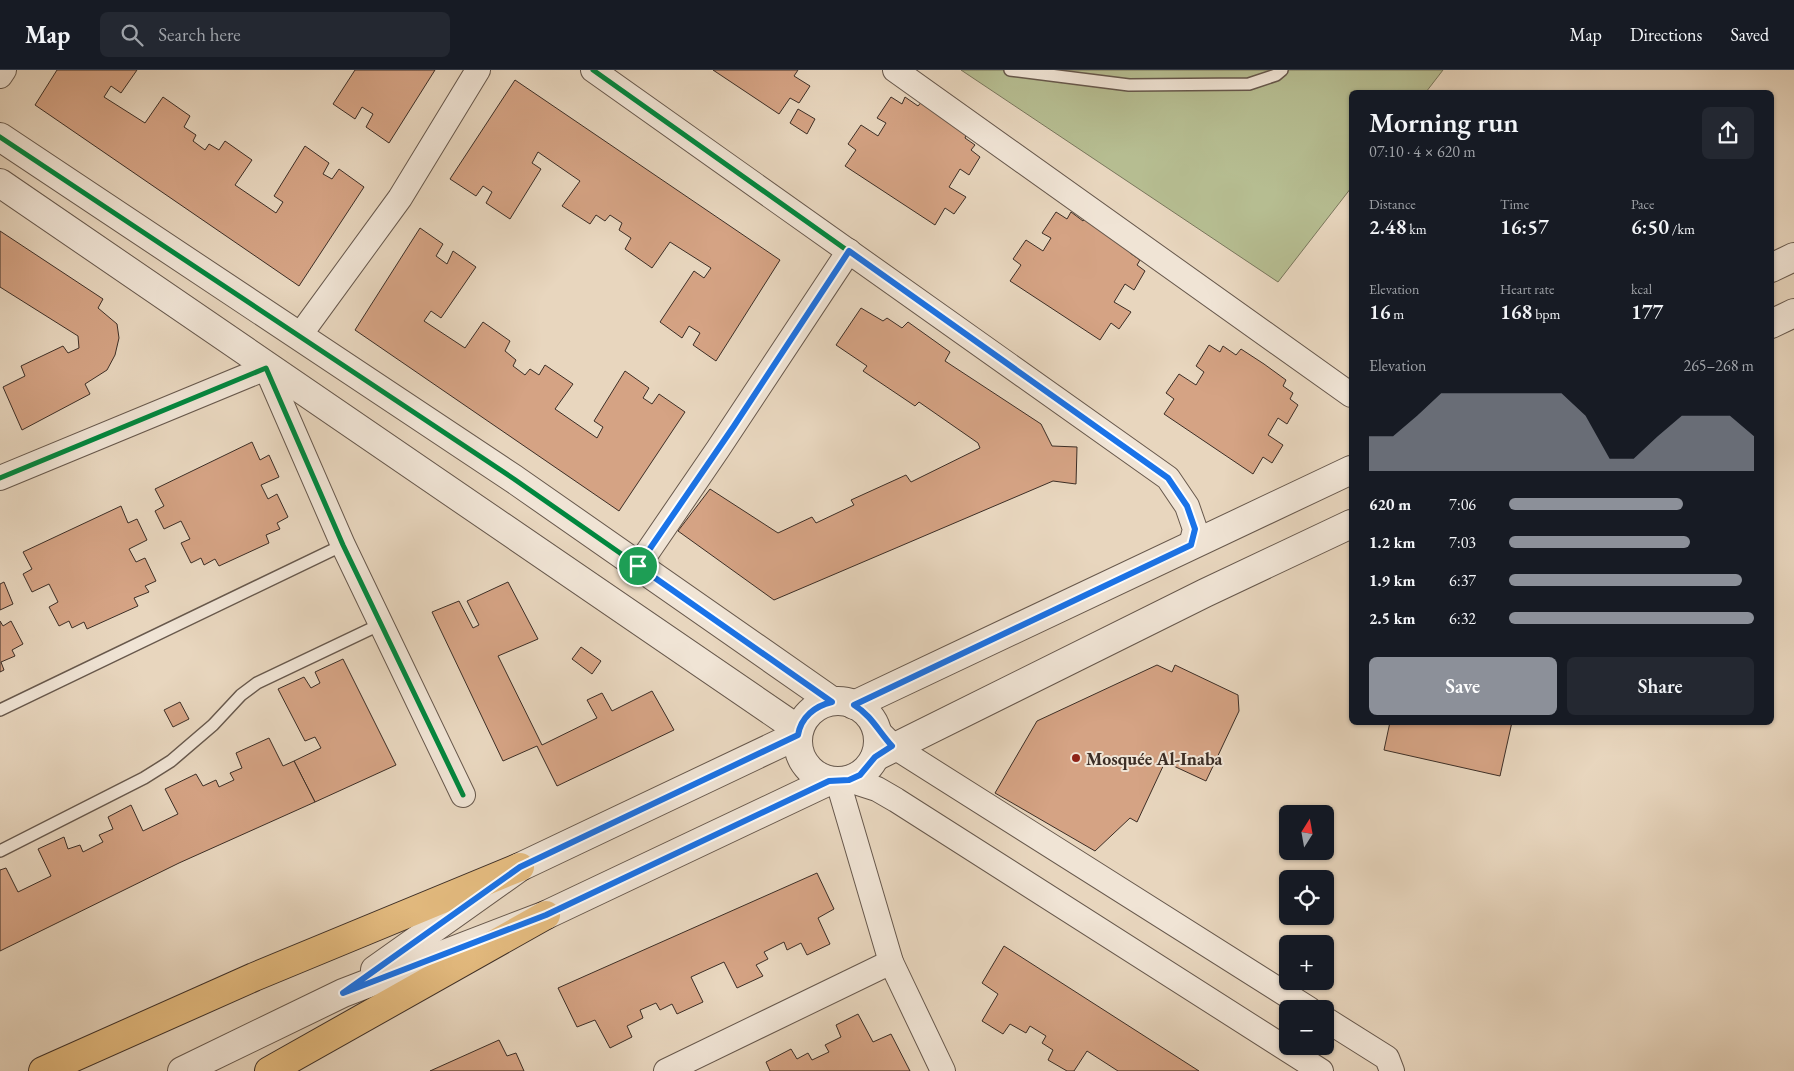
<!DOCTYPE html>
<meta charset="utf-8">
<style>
body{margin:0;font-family:"EB Garamond",serif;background:#242831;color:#f1f3f6;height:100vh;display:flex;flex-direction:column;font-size:19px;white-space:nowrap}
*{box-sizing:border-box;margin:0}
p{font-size:16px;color:#9ea1a6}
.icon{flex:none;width:28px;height:28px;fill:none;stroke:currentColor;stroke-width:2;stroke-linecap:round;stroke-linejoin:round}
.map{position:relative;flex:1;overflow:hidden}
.sheet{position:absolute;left:1349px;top:20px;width:425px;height:635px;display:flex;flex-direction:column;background:#171b24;border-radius:8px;box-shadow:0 1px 4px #0004}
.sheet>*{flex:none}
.needle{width:32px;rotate:11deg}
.controls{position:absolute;left:1279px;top:735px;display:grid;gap:10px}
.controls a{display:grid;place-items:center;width:55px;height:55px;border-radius:8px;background:#171b24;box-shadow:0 1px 4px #0004;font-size:25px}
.pin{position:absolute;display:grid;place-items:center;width:42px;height:42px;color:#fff;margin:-21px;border:2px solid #fff;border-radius:50%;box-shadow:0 1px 5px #0007}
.round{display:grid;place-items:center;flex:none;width:52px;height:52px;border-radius:8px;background:#242831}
.head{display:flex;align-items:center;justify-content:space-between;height:85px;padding:0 20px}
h1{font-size:28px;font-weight:600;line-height:38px}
.stats{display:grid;grid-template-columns:repeat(3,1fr);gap:8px;height:85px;padding:5px 20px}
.stats div{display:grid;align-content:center}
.stats b{font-size:21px;font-weight:600}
.stats small{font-size:14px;font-weight:400}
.stats p{font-size:14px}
.chart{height:140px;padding:10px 20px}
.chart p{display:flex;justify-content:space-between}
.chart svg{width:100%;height:90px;margin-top:5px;fill:#8c9099;opacity:.7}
.button{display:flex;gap:10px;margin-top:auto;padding:10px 20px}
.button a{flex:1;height:58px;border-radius:8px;background:#8c9099;color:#fff;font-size:20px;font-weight:600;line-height:58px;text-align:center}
.button a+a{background:#242831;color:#f1f3f6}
ul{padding:0 20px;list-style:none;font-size:16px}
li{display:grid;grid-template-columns:80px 60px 1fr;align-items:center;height:38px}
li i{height:12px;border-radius:6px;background:#8c9099}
header{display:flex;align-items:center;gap:30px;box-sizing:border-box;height:70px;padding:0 25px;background:#171b24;border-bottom:1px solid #363941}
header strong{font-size:24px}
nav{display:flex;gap:28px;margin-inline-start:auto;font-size:18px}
.search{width:350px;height:45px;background:#242831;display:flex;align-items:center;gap:12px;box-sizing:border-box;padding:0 18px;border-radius:8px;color:#9ea1a6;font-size:19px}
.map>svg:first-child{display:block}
</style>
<header>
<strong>Map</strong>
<div class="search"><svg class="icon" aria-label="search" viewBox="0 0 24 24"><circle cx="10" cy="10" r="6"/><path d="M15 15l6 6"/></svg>Search here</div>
<nav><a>Map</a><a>Directions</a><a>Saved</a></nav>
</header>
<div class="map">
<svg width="1794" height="1001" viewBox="0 0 1794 1001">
<rect width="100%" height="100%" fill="#e8d6be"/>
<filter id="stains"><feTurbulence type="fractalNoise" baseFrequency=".004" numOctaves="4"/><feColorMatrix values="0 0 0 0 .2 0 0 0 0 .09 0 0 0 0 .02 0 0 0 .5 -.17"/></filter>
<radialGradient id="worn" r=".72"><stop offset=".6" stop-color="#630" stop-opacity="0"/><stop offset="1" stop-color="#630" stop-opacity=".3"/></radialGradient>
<!-- green -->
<polygon fill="#b6bd91" stroke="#79765c" points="961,0 1443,0 1426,22 1351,22 1351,118 1278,212"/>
<!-- building -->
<g fill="#d5a384" stroke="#3c2e26">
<polygon points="57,0 137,0 121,23 111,16 104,27 145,53 163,27 190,46 184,57 196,65 193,71 205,80 209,74 219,80 225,71 252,90 235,115 276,143 283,132 274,126 305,76 329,93 323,104 332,109 339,99 364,117 299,216 35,35"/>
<polygon points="355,0 435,0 389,73 366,57 373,44 362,37 355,49 333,34"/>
<polygon points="713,0 798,0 794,6 810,16 799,33 790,28 779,44"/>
<polygon points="515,10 780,190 716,291 693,275 700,263 689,256 682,268 660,252 694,201 704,208 711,198 670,172 652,198 625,179 631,168 619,160 622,153 610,145 605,151 596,145 590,154 562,136 580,111 538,82 532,93 541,99 510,149 486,133 492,122 483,116 476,126 450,109"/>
<polygon points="891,27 902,34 905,27 918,36 923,30 968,61 965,68 975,75 971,80 980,87 969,105 960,99 949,117 966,127 954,144 945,138 935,155 845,96 856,80 848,74 861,55 878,66 886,53 877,48"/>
<polygon points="798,39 815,49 807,64 790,53"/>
<polygon points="1056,142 1067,149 1071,142 1083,151 1088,145 1133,176 1130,183 1140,190 1137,195 1145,201 1134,220 1125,214 1114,232 1131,242 1119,259 1111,253 1100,270 1010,211 1021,195 1013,189 1026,170 1043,181 1051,168 1042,163"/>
<polygon points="420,158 443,174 436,186 447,194 453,181 476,197 441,248 431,241 424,251 465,278 483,252 510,271 505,281 516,290 513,296 525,305 530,299 539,305 545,295 573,314 555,339 597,368 603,357 594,351 625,301 649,318 643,328 652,334 659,324 685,342 619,441 355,260"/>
<polygon points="0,161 103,229 98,238 117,254 119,268 115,285 107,300 85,314 90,324 22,360 3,317 25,306 21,296 63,276 68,283 79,278 78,266 0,217"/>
<polygon points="861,238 883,251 887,248 902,258 908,252 950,282 945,291 1041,354 1052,376 1077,377 1076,414 1053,411 774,530 678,461 710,419 778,463 812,447 816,453 854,435 851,430 906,405 911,412 980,378 978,373 919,332 915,336 863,301 867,296 836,275"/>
<polygon points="1209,275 1220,282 1223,276 1236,285 1241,279 1264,294 1286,310 1283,316 1293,323 1290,329 1298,335 1287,354 1278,348 1268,365 1283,375 1272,393 1263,387 1253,404 1164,344 1174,329 1166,323 1179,304 1196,315 1204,302 1196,296"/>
<polygon points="252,372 260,390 269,385 279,407 261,415 268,429 277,424 288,447 277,453 280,459 266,465 269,473 219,496 215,489 204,495 201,488 191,493 181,473 190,469 181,451 164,459 155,441 164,436 155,419"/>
<polygon points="121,436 128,453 137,449 147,470 129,479 136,492 145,488 156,511 145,516 149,522 134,528 138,536 87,559 84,552 72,558 69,551 59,556 49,537 58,532 49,514 32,522 23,504 32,499 23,482"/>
<polygon points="4,512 13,534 0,540 0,514"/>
<polygon points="508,512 538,569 498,586 542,675 597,648 587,630 602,623 612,641 652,621 674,660 557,716 537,676 503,691 432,542 459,531 473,558 479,555 467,531"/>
<polygon points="0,551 3,556 11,551 23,574 12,580 15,586 1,592 4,600 0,602"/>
<polygon points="581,577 601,591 592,604 572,589"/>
<polygon points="343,589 396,695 315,732 294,691 321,678 315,667 305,671 278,619 304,607 311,618 320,613 315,602"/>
<polygon points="1157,595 1172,602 1175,595 1238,625 1239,641 1206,711 1165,692 1137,752 1130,748 1095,781 995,723 1037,651"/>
<polygon points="180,632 189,649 173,657 164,640"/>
<polygon points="1390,652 1512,652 1500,706 1384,680"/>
<polygon points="269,668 283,696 294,691 315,732 179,793 0,881 0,800 6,798 18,822 51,806 38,779 64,767 68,779 80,775 83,782 103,772 99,765 113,759 108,747 131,735 143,761 178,744 165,719 196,704 203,716 216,710 219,717 234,710 230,703 242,698 236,683"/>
<polygon points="817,803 834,839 818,848 830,874 807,885 801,873 787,880 784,872 764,882 768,889 756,895 763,906 737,918 724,892 691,907 703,932 677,944 672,934 660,940 656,933 640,940 643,948 627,956 632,967 610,978 595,950 577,957 558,918"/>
<polygon points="1004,876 1199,1001 1118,1001 1087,981 1074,1001 1067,1001 1048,990 1053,980 1042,973 1046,966 1030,956 1026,963 1010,954 1003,964 982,951 998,924 982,913"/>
<polygon points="858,944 873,972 891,964 910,1001 770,1001 766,992 791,979 797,989 808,983 812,990 829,982 825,975 841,967 836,955"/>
<polygon points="499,970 507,986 516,983 524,1001 430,1001"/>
</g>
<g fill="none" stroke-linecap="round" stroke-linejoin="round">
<defs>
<g id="service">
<polyline points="1010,0 1129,15 1249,14 1276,5 1282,0"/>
<polyline points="0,640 343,475"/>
<polyline points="0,781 144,708 171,691 213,655 241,625 257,613 381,554"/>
</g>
<g id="minor">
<polyline points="593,0 1168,408 1187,436 1195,459 1191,475"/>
<polyline points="895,0 1351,325"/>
<polyline points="0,6 4,0"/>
<polyline points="300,265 400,128 478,0"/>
<polyline points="0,408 266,298 343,475 463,725"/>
<polyline points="638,496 718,379 849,181"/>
<polyline points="876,659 893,676 1309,939"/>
<polyline points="849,710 877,719 896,730 1321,1001"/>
<polyline points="838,712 891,892 943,1001"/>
<polyline points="1325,949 1387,988 1392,1001"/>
<polyline points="666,1001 891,892"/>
</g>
<g id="tertiary">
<polyline points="0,67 514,409 832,631"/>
<polyline points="0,113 799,660"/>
<polyline points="1771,198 1794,187"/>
<polyline points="1771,254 1794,243"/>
<circle cx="838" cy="671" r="40"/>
<polyline points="854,635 1351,400"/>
<polyline points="875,687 1205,523 1351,454"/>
<polyline points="375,900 520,797 798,665"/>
<polyline points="182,1001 343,923 546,845 829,711"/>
</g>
<g id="trunk">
<polyline points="43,1001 254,907 520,797"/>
<polyline points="269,1001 546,845"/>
</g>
</defs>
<!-- service casing -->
<use href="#service" stroke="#67584c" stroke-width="14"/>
<!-- minor casing -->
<use href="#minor" stroke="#67584c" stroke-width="26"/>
<!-- tertiary casing -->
<use href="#tertiary" stroke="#67584c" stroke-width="30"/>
<!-- trunk casing -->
<use href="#trunk" stroke="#3c2e26" stroke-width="30"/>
<!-- service -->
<use href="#service" stroke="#f0e4d5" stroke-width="11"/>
<!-- minor -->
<use href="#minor" stroke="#f0e4d5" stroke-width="24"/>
<!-- tertiary -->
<use href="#tertiary" stroke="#f0e4d5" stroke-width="28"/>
<!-- trunk -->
<use href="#trunk" stroke="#e4bb7f" stroke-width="28"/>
<defs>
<g id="cycleway">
<polyline points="593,0 1168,408 1187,436 1195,459 1191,475"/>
<polyline points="0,67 514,409 832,631"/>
<polyline points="0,408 266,298 343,475 463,725"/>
</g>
</defs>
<!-- cycleway casing -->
<use href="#cycleway" stroke="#f0e4d5" stroke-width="8"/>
<!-- cycleway -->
<use href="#cycleway" stroke="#00873e" stroke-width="5"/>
</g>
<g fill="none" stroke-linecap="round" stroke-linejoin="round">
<defs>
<path id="route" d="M849 181 1168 408 1187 436 1195 459 1191 475 854 635C871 645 879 662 892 676L875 687 860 705 849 710 829 711 546 845 343 923 520 797 798 665C801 647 815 636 832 632L638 496 734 356Z"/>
</defs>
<!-- route casing -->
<use href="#route" stroke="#fff" stroke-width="10"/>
<!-- route -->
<use href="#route" stroke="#1a73e8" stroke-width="6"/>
</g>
<!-- markers -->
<circle fill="#8f2418" stroke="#f0e4d5" stroke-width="2" cx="1076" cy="688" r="5"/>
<g text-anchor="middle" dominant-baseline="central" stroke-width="4" stroke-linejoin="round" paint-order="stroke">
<!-- poi labels -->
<g font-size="18" font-weight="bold" fill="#3c2e26" stroke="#f0e4d5" text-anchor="start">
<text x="1086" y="688">Mosquée Al-Inaba</text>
</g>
</g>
<rect width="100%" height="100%" filter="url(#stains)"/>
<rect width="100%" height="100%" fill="url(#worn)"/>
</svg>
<div class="controls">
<a><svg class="needle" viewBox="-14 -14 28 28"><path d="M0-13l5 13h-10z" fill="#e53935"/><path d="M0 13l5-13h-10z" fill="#9ea1a6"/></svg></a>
<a><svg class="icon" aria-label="locate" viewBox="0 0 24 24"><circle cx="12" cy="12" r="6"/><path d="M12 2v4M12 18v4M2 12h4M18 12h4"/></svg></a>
<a>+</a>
<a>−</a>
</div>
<div class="pin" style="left:638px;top:496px;background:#1e9e55"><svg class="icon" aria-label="arrive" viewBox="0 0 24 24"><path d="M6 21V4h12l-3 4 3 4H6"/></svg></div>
<section class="sheet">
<div class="head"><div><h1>Morning run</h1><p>07:10 · 4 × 620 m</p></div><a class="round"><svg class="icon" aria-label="share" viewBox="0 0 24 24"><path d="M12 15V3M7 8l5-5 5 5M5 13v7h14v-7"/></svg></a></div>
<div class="stats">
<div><p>Distance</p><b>2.48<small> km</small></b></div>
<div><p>Time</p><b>16:57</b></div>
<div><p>Pace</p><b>6:50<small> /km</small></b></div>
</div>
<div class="stats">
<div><p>Elevation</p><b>16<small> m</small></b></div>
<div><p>Heart rate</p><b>168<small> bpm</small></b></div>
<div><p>kcal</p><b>177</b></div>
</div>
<div class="chart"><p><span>Elevation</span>265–268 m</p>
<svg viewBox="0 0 160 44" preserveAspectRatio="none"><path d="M0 44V27L10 27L20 17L30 6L40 6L50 6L60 6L70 6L80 6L90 17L100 38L110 38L120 27L130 17L140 17L150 17L160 27V44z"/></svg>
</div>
<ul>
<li><b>620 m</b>7:06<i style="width:71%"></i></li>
<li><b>1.2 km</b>7:03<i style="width:74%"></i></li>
<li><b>1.9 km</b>6:37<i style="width:95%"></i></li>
<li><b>2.5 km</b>6:32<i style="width:100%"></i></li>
</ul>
<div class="button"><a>Save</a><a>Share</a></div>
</section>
</div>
